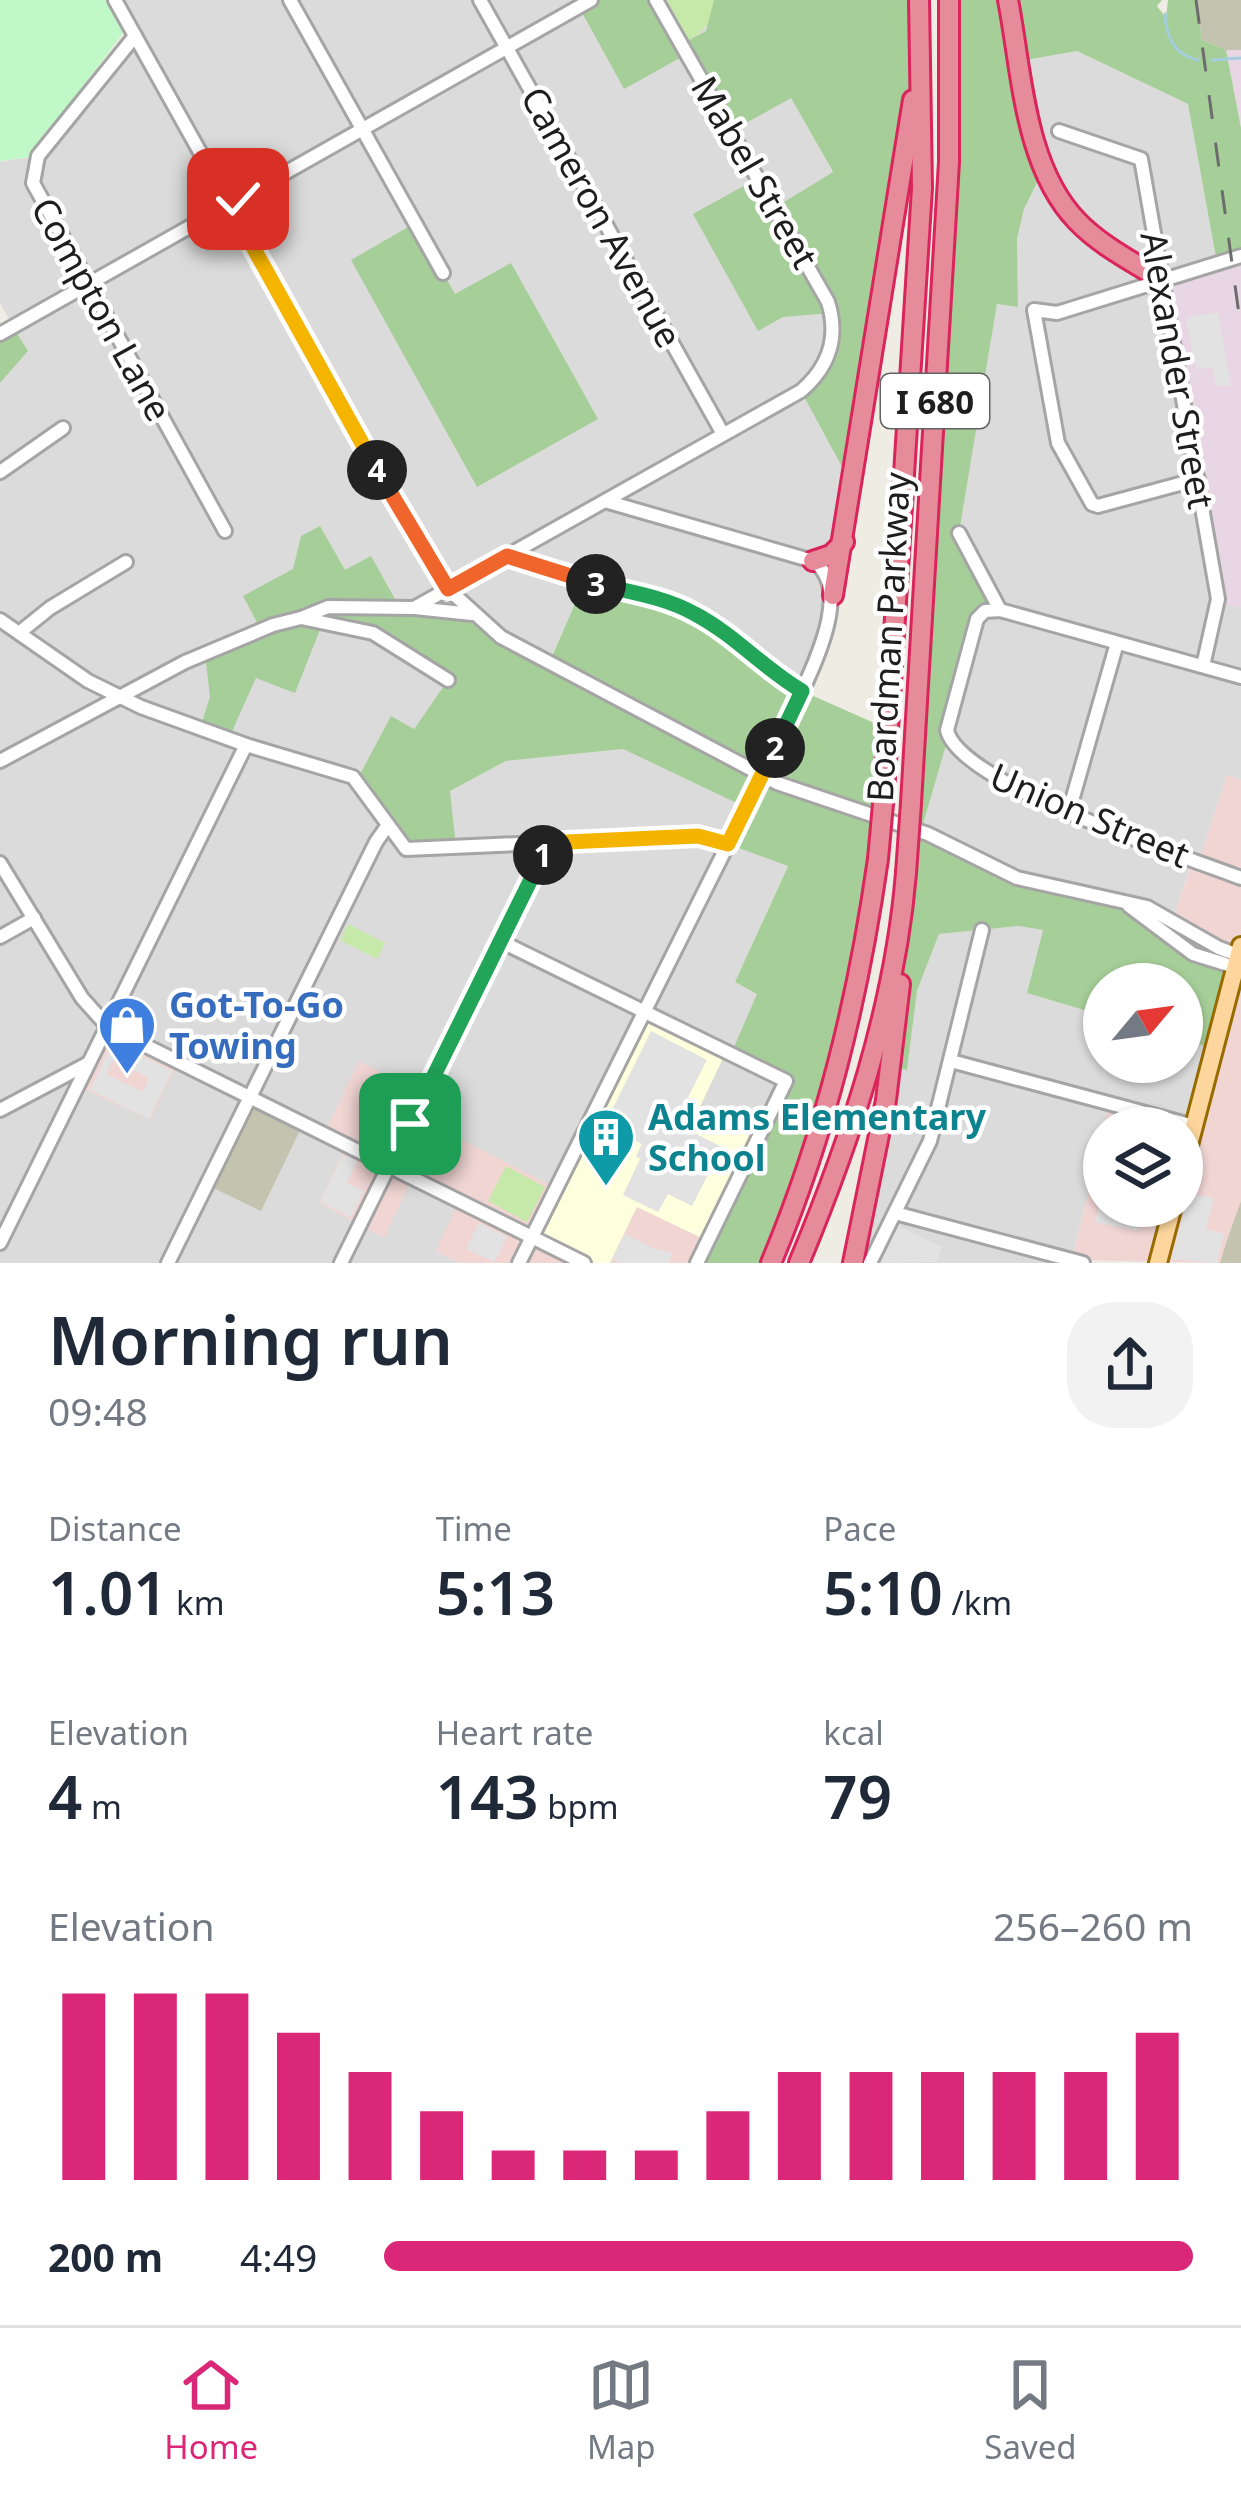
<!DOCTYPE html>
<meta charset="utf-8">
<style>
body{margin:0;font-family:"Noto Sans",sans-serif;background:#f2f2f3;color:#1f2937;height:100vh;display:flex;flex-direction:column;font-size:45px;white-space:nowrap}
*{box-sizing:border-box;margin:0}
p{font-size:39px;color:#747a83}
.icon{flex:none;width:66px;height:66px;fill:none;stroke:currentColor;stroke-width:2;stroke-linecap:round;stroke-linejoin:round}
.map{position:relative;height:1263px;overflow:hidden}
.side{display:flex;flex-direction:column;background:#fff;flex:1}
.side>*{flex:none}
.needle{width:78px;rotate:61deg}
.fabs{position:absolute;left:1083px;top:963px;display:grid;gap:24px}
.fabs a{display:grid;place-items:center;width:120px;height:120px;border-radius:50%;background:#fff;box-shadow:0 3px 9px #0004;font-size:60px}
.pin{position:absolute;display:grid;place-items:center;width:102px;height:102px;color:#fff;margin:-51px;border-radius:24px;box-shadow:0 6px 18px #0006}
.km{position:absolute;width:60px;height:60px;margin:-30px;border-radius:50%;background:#222;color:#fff;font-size:33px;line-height:60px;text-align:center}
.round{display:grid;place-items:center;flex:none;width:126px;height:126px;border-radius:48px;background:#f2f2f3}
.summary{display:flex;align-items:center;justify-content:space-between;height:204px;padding:0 48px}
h1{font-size:66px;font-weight:600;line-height:90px}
.stats{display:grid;grid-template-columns:repeat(3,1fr);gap:18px;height:204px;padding:12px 48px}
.stats div{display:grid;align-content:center}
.stats b{font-size:60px;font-weight:600}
.stats small{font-size:33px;font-weight:400}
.stats p{font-size:33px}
.chart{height:336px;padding:24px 48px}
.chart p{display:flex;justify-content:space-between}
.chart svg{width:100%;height:216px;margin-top:12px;stroke:#db2777;stroke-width:6}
ul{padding:0 48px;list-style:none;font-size:39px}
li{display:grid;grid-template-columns:192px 144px 1fr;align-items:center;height:90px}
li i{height:30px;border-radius:15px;background:#db2777}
.tabs{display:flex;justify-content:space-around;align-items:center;height:168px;border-top:3px solid #e0e1e3;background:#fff;font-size:33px;color:#747a83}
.tabs a{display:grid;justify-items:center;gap:6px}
.tabs .on{color:#db2777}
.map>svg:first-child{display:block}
</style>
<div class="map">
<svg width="1241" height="1263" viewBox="0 0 1241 1263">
<rect width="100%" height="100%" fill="#efece4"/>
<!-- residential -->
<g fill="#dcdbdb" fill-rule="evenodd">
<path d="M115 0H737L833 173 828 302 853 487 840 571 802 691 585 582 548 664 448 680 413 730 392 717 450 791 506 761 623 749 746 807 788 865 735 982 758 994 786 1081 708 1241 637 1207 610 1263 414 1115 360 1062 413 1178 460 1202 436 1251 459 1263H0V383L27 351 0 303V162L30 157 134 37ZM415 223 455 294 352 260Z"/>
<polygon points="1077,51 1188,104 1217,263 1218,601 1241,608 1241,780 1227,775 1199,861 1192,860 1173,920 1036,883 921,832 959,533 997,304 1018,307 1017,239 1024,209 1044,168 1020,61"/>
<polygon points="1019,926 1043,930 1027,993 1104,1016 1104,1062 1182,1062 1182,1039 1214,1049 1194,1126 1110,1103 1072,1259 1083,1263 853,1263 890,1065 907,1069 917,991 939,934"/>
</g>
<!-- commercial -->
<g fill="#f0d5d3" fill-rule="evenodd">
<path d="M1227 775 1241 780V1201L1220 1263 1072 1260 1110 1102 1193 1125 1238 955 1173 920 1193 859 1199 861ZM1104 1128H1182V1206H1104Z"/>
<polygon points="108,1027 178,1062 150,1120 77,1086"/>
<polygon points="359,1061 425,1094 415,1116 556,1188 584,1263 459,1263 435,1251 459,1202 412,1179 384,1238 319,1203 346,1146 324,1134"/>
<polygon points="637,1206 708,1241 697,1263 610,1263"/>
</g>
<!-- industrial -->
<g fill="#e8d6e4">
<polygon points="1226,50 1241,50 1241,128"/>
<polygon points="1241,256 1241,608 1218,602 1162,280"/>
</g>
<!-- education -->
<polygon fill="#feffdd" points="644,1012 726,1052 698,1111 758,1140 708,1241 637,1207 610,1263 584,1263 532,1237"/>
<!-- construction -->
<g fill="#c3c3af">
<polygon points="1196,0 1241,0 1241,50 1226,50 1202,40"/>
<polygon points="250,1098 303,1124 261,1211 207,1185"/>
<polygon points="1241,1201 1241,1263 1220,1263 1226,1243"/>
</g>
<!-- grass -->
<g fill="#c6e9a9">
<path d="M656 0H714C711 26 704 32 682 44Z"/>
<polygon points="348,924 385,943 377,959 340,940"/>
<polygon points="506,1166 545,1187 527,1222 488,1201"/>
</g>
<!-- forest -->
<g fill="#a6ce98">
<polygon points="591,0 656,0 682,44 706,31 714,0 919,0 913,98 853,487 801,391 825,363 831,313 783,317 758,331 693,214 758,178 776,207 833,172 791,98 732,131 687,54 624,89 579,7"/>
<polygon points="949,0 1162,0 1157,6 1166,18 1168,0 1196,0 1202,40 1226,50 1241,128 1241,256 1217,263 1188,104 1077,51 1020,61 1044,168 1024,209 1017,239 1018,307 997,304 959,533 1000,610 985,611 921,831 980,863 1123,902 1172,939 1235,967 1214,1049 1182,1039 1182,984 1104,984 1104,1016 1027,993 1043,930 1019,926 939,934 917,991 907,1070 890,1065 899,999"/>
<polygon points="415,223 455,294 511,263 598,419 477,487 351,260"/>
<polygon points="13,327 28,351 0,383 0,334"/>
<polygon points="320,526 345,570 371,556 400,608 472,614 549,663 585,581 670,603 802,691 888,729 865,952 771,1263 697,1263 786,1082 731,1054 757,994 735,982 788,866 728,844 745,807 623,749 506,761 450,791 456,847 406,849 357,780 391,716 414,729 448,680 391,642 323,622 295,693 256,678 229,738 200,728 210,697 205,654 261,630 243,596 293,569 301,536"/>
</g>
<!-- park -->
<polygon fill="#c0f9c7" points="0,0 112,0 126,29 30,157 0,161"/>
<!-- parking -->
<g fill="#e2e2e2" fill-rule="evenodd">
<polygon points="1218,312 1231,385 1217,387 1212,367 1196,370 1186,318"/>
<polygon points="651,1031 707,1060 675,1123 722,1147 692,1206 668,1194 658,1212 623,1195 640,1159 636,1156 642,1144 614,1129 616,1125 607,1120"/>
<path d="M113 1042 172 1071 149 1119 90 1090ZM113 1060 149 1078 143 1092 106 1074Z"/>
<polygon points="343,1155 357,1161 347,1183 364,1191 351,1217 320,1202"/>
<polygon points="1104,1192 1104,1206 1142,1206 1137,1231 1094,1222"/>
<polygon points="1189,1193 1214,1198 1206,1229 1224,1234 1217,1263 1171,1259"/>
<polygon points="479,1223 507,1237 494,1262 466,1249"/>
<polygon points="898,1226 942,1247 937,1262 880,1263"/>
<polygon points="625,1234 655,1249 673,1253 668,1263 620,1263 612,1259"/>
</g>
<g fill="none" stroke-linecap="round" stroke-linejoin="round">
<!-- stream -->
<g stroke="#a4cedd" stroke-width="3">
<path d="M1165 14C1166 37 1174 55 1198 60"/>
<polyline points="1212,60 1241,58"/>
</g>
<defs>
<g id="minor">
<polyline points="115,0 423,551 448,589 501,637 777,783 928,834 1017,878 1147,907 1219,948 1238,955"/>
<polyline points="290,0 443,273"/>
<polyline points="480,0 723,434"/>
<polyline points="135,36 38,156 33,183 225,531"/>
<polyline points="1059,131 1141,159 1218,599 1203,666"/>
<polyline points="0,334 591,0"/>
<polyline points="0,472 63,428"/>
<polyline points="1198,479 1098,506 1092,504 1058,443 1034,310 1057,313 1241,256"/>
<path d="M605 501 813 561C855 589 811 670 795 707"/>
<polyline points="959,533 1000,610"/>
<polyline points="507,556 683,608 714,625 773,673 802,691"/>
<polyline points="415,608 472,614"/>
<path d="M301 618 328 607 414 608 801 391C829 367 839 337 828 302L656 0"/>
<polyline points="0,620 88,681 141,707 246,745 353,777 406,849 698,836 728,844"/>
<polyline points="19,633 50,608 126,562"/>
<path d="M1241 677 1000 610 985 611 977 619 947 730C959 785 1185 856 1241 878"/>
<polyline points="0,761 185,662 273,625 301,618 373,633 448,680"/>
<polyline points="1069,811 1117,643"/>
<polyline points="0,863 82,998 108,1027 584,1263"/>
<polyline points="1129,906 1193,954 1235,967"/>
<polyline points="0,937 34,918"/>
<polyline points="500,941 786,1081 697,1263"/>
<polyline points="951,1061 1194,1126"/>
<polyline points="0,1110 87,1064"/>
<polyline points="895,1213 1083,1263"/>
<polyline points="0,1243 246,745"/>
<polyline points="168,1263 376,842 388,825"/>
<polyline points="341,1263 548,844"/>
<polyline points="519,1263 742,816"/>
<polyline points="870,1263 930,1141 982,930"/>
</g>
<g id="major">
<polyline points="1182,1172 1241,946"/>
<polyline points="1158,1263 1173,1206"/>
</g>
<g id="highway">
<path d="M1008 0C1022 72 1024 166 1077 221 1101 246 1133 262 1162 280"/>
<polyline points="813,561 831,555 844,542"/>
<polyline points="833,595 913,100"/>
<polyline points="884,793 922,188 919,0"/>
<polyline points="911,803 949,162 949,0"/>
<path d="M771 1263C826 1132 858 999 878 859"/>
<path d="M799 1263C851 1139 895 1007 906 873"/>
<polyline points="853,1263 886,1100 900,984"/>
</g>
</defs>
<!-- minor casing -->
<use href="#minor" stroke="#a5a5a5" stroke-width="18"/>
<!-- major casing -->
<use href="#major" stroke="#986b00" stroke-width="22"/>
<!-- highway casing -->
<use href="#highway" stroke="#da245c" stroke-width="24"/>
<!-- minor -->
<use href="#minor" stroke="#fff" stroke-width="12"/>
<!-- major -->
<use href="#major" stroke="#fcd69c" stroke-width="16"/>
<!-- highway -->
<use href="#highway" stroke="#e68b99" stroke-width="18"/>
<!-- rail -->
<polyline stroke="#6c6c6c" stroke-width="3" stroke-dasharray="24 24" stroke-linecap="butt" points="1196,0 1241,329"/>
<defs>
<polyline id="minor-bridge" points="742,816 795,707"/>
<g id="highway-bridge">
<polyline points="878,859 884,793"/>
<polyline points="906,873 911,803"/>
</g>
</defs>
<!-- minor-bridge casing -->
<use href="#minor-bridge" stroke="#a5a5a5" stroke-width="18" stroke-linecap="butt"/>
<!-- highway-bridge casing -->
<use href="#highway-bridge" stroke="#da245c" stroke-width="24" stroke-linecap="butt"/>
<!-- minor-bridge -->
<use href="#minor-bridge" stroke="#fff" stroke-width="12"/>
<!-- highway-bridge -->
<use href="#highway-bridge" stroke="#e68b99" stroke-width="18"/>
</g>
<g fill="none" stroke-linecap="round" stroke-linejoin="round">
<defs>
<polyline id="split-1" points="410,1124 543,855"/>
<polyline id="split-2" points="543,855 548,844 567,842 698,836 728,844 775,748"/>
<path id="split-3" d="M596 584C629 592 665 597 695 614 735 635 764 669 802 691L775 748"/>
<polyline id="split-4" points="377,470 448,589 507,556 596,584"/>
<polyline id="split-5" points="238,199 229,204 377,470"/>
</defs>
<!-- split-1 casing -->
<use href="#split-1" stroke="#fff" stroke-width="24"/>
<!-- split-2 casing -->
<use href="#split-2" stroke="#fff" stroke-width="24"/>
<!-- split-3 casing -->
<use href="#split-3" stroke="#fff" stroke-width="24"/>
<!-- split-4 casing -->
<use href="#split-4" stroke="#fff" stroke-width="24"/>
<!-- split-5 casing -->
<use href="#split-5" stroke="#fff" stroke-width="24"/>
<!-- split-1 -->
<use href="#split-1" stroke="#22a559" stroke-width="15"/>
<!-- split-2 -->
<use href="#split-2" stroke="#f5b400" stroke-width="15"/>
<!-- split-3 -->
<use href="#split-3" stroke="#22a559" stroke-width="15"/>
<!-- split-4 -->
<use href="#split-4" stroke="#f0652b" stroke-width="15"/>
<!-- split-5 -->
<use href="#split-5" stroke="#f5b400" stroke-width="15"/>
</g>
<!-- icons -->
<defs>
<symbol id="shop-pin" viewBox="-11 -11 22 30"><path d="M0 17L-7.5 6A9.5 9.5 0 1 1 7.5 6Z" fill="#3f7fe0" stroke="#fff"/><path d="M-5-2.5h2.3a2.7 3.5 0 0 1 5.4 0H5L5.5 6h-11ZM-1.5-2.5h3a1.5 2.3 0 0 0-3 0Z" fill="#fff"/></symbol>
<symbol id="building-pin" viewBox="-11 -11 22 30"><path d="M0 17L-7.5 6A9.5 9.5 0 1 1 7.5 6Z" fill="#0f9aa8" stroke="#fff"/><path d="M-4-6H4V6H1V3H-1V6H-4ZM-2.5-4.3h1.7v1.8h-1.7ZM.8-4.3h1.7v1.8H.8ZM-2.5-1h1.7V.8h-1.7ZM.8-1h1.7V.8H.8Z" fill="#fff"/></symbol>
</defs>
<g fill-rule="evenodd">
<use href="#shop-pin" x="94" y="992" width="66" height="90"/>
<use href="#building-pin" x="573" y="1104" width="66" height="90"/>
</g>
<g text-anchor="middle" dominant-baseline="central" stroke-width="9" stroke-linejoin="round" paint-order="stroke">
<!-- shield labels -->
<rect fill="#fff" stroke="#626262" stroke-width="3" x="881" y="374" width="108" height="54" rx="9"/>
<g font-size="33" font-weight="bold" fill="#1e1e1e">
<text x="935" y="401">I 680</text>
</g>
<!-- street labels -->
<g font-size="36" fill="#1e1e1e" stroke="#fff">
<text transform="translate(755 172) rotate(60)">Mabel Street</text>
<text transform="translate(602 217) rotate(61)">Cameron Avenue</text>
<text transform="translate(102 309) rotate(61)">Compton Lane</text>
<text transform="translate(1178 370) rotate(80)">Alexander Street</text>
<text transform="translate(888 637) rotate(-87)">Boardman Parkway</text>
<text transform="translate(1090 815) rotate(23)">Union Street</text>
</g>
<!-- shop labels -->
<g font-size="36" font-weight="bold" fill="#366cbe" stroke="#fff" text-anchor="start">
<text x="169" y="1004">Got-To-Go<tspan x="169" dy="41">Towing</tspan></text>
</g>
<!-- culture labels -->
<g font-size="36" font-weight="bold" fill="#0d838f" stroke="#fff" text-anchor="start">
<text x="648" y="1116">Adams Elementary<tspan x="648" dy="41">School</tspan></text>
</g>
</g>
</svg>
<div class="fabs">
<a><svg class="needle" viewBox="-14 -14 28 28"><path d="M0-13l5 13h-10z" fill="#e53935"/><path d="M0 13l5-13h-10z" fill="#747a83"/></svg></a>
<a><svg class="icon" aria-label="layers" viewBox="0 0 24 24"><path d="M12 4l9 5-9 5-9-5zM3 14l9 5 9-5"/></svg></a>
</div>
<div class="pin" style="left:410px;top:1124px;background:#1e9e55"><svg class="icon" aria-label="arrive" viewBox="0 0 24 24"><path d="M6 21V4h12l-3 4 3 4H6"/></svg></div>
<div class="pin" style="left:238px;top:199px;background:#d93025"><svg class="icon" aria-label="check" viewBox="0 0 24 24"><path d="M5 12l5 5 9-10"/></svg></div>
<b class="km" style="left:543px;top:855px">1</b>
<b class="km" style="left:775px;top:748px">2</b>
<b class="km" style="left:596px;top:584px">3</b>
<b class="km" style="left:377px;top:470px">4</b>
</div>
<section class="side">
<div class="summary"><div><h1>Morning run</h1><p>09:48</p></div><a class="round"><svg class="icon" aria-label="share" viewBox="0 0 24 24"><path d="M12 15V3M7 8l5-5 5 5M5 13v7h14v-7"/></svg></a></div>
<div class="stats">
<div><p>Distance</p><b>1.01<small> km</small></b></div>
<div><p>Time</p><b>5:13</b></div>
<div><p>Pace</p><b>5:10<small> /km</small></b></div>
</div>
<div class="stats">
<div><p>Elevation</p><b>4<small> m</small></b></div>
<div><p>Heart rate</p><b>143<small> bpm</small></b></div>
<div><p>kcal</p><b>79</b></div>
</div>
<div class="chart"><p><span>Elevation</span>256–260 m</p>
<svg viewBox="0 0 160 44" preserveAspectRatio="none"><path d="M5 44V6M15 44V6M25 44V6M35 44V14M45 44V22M55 44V30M65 44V38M75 44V38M85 44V38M95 44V30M105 44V22M115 44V22M125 44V22M135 44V22M145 44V22M155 44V14"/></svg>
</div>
<ul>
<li><b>200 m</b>4:49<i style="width:100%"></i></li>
</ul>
</section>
<nav class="tabs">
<a class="on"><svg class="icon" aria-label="home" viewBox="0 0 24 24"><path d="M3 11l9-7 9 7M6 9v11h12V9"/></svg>Home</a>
<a><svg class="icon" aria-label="map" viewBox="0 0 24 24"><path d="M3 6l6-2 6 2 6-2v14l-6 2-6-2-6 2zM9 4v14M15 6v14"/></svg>Map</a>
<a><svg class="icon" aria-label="saved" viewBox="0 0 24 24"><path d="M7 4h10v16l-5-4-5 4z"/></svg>Saved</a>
</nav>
